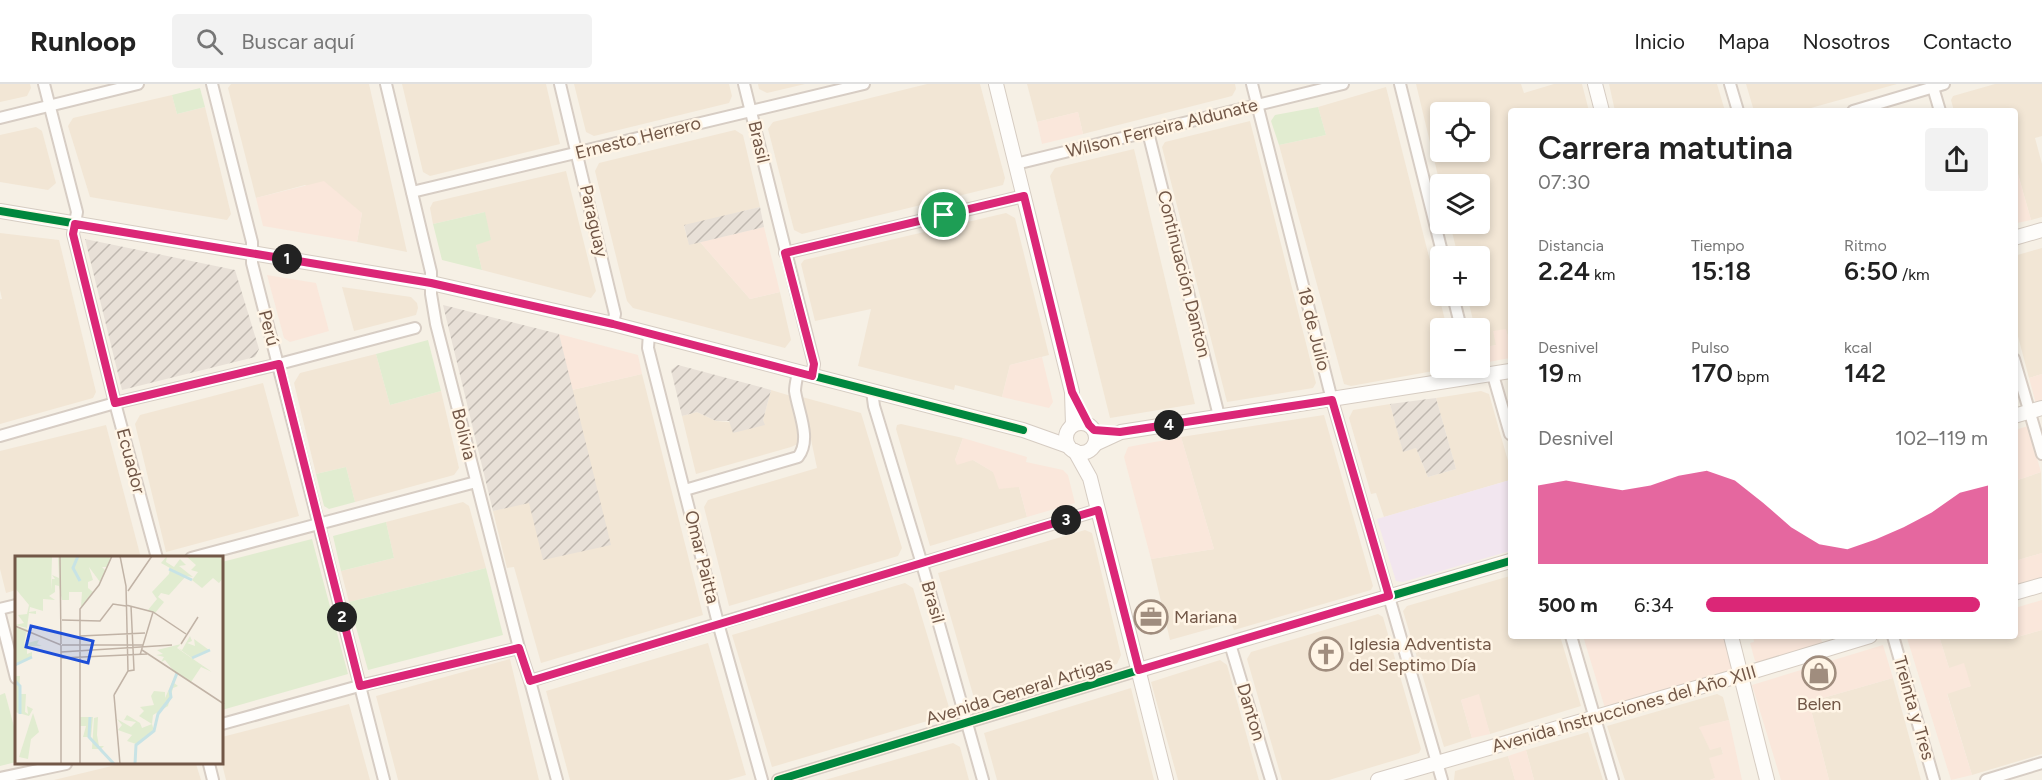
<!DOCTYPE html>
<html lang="es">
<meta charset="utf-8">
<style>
body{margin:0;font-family:Figtree,sans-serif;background:#f2f2f2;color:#222;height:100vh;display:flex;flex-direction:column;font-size:22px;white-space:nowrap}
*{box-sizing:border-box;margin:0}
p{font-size:20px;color:#767676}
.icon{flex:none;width:33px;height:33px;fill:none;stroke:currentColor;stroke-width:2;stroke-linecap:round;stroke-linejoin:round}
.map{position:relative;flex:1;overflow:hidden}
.side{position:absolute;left:1508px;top:24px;width:510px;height:531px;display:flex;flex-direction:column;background:#fff;border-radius:6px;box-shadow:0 3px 9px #0003}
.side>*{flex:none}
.fabs{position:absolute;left:1430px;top:18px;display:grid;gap:12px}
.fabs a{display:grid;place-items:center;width:60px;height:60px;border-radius:6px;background:#fff;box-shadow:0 3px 9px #0003;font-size:30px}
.pin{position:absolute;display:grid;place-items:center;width:51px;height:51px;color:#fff;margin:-26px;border:3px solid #fff;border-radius:50%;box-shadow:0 2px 6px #0007}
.km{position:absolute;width:30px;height:30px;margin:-15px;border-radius:50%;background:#222;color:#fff;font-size:16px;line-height:30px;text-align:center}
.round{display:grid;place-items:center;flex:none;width:63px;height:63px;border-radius:6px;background:#f2f2f2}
.head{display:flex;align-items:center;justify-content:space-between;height:102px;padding:0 30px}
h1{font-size:33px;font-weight:600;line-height:45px}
.figures{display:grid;grid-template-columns:repeat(3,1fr);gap:9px;height:102px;padding:6px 30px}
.figures div{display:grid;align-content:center}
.figures b{font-size:26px;font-weight:600}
.figures small{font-size:16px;font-weight:400}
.figures p{font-size:16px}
.chart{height:168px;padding:12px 30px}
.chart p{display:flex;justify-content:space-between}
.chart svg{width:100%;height:108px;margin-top:6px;fill:#db2777;opacity:.7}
ul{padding:0 30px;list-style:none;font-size:20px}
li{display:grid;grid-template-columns:96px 72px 1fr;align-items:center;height:45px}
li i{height:15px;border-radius:8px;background:#db2777}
header{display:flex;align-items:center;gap:36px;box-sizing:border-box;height:84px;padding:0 30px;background:#fff;border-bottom:2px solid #e0e0e0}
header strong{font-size:28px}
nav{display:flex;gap:33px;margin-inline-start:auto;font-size:21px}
.search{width:420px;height:54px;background:#f2f2f2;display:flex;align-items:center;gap:15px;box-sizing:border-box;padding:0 21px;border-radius:6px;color:#767676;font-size:22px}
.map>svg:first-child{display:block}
</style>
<header>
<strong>Runloop</strong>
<div class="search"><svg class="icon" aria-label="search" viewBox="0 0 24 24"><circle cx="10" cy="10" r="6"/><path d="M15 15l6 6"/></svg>Buscar aquí</div>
<nav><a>Inicio</a><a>Mapa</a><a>Nosotros</a><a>Contacto</a></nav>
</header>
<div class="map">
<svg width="2042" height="696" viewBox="0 0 2042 696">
<defs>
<pattern id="industrial-furrows" width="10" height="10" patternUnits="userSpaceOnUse" patternTransform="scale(1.5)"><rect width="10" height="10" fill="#e8e0d7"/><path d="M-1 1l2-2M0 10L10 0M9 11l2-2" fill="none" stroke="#c0b8b0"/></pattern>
</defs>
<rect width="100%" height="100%" fill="#f6f0e5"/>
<!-- residential -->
<g fill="#f2e6d5" fill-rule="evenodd">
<polygon points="0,0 30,0 31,4 27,12 0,18"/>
<polygon points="231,0 369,0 407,168 357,158 362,129 305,101 256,114 228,4"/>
<polygon points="402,0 546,0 560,60 430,92 423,88"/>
<polygon points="574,0 729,0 732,12 729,19 594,52 586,48"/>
<polygon points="758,0 805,0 767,9 759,5"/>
<polygon points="927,0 980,0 1005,94 1003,101 802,150 794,146 768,45 773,38"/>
<polygon points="1027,0 1235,0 1236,5 1232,12 1083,50 1078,28 1037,38"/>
<path d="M1416 0H1521L1524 9 1554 0H1582L1589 27H1510V260L1506 246 1497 261 1479 264V244H1475L1467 212H1479V172H1458L1450 140H1479V100H1440ZM1440 28H1479V68H1440Z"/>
<polygon points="1609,0 1717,0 1725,27 1615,27"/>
<polygon points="1746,0 1897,0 1800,27 1754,27"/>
<polygon points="1995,0 2042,0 2042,52 2035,54 2042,80 2042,133 2031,136 2018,90 2015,91 2014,27 1954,27 1951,16 1953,12"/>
<polygon points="1386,3 1447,244 1440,244 1440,284 1450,284 1351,302 1344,300 1279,61 1326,51 1318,23"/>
<polygon points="172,11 177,30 205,23 231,130 227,136 90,113 68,42 73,34"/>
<polygon points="1250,37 1316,299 1313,304 1227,318 1162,63 1165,58"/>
<polygon points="36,43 42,47 56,99 48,106 0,98 0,51"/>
<polygon points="735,46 743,51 760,123 684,142 689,160 700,158 750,215 780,208 791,256 785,264 633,224 627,217 595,87 599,79"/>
<polygon points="1134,65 1195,320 1110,334 1050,92 1055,84"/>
<polygon points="566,87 596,207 591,214 482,186 476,161 485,128 433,140 430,124 433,118"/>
<polygon points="1006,129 1015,134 1049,271 1010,281 1002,313 955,301 954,306 858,282 871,225 815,237 801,180 804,176"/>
<polygon points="0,149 59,156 96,308 93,314 0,340 0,215 2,215 0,206"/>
<polygon points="2042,164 2042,290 2029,294 2015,241 2014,172"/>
<polygon points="342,203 411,213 417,219 418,224 416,231 354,247"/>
<polygon points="376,270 390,321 441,307 459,384 454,391 355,418 346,383 316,390 294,299 300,289"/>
<polygon points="642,290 703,531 541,579 514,483 507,484 493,427 529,418 610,461 572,306"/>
<polygon points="263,299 299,432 166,468 135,340 140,331"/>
<polygon points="771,306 791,312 800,349 798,360 791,363 696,390 682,332 697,328 716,337 764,341 763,336"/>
<polygon points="1481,307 1489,310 1510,384 1510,396 1384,433 1376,409 1371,410 1349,334 1353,326 1390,320 1403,367 1416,364 1428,393 1456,385 1436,314"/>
<polygon points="802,313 861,329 902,464 898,472 729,522 704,423 708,416 817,384"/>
<polygon points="1324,331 1373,502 1371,506 1234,546 1231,539 1170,556 1151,475 1214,465 1181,353"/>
<polygon points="901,340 963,354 955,376 973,376 1019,403 1027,433 930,462 896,345 897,341"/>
<polygon points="106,341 141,474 16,474 16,506 6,509 0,485 0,367"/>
<polygon points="2041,388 2042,469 2015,477 2015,397"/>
<polygon points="463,418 469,422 486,484 349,518 341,487 394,474 386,438"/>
<polygon points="1085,446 1092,449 1121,571 1117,580 976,621 938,489"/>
<polygon points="1510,492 1510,552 1560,552 1581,622 1490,650 1478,611 1461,616 1472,654 1444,663 1403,527 1407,522"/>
<polygon points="905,499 913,504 951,630 772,683 732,551"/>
<polygon points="1378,530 1383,533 1421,665 1419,669 1329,696 1282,696 1247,575 1251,568"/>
<polygon points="2042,546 2042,670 1972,691 1947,609 1971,602 1949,584 1939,552 2013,552 2014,554"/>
<polygon points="708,559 746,691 728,696 570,696 546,607"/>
<polygon points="510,575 539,696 398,696 376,612"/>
<polygon points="1220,576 1227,581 1259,696 1178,696 1151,598"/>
<polygon points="1893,594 1921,696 1829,696 1809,618"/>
<polygon points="1131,604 1154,696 997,696 984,649"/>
<polygon points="1717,610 1723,613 1729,636 1699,644 1721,663 1723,670 1715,694 1710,696 1625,696 1607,642"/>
<polygon points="349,620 370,696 226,696 222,680 222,653"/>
<polygon points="1588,648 1603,696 1534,696 1526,666"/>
<polygon points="953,659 960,663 969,696 825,696"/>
<polygon points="1508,672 1515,696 1454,696 1455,687"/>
<polygon points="120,680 196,680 201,696 54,696"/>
</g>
<!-- commercial -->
<g fill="#fae7db">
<polygon points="1078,28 1083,50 1042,60 1037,38"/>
<polygon points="2018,90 2031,136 2017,139 2015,131 2014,91"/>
<polygon points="324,97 362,129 357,158 263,142 256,114"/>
<polygon points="764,143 780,208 750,215 700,158"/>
<polygon points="267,191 316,199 329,247 290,258 284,254"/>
<polygon points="1506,245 1510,260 1510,274 1483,279 1479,264 1496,261 1493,247"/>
<polygon points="559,250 638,271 642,290 572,306"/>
<polygon points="1042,273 1053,318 1049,324 1002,313 1010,281"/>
<polygon points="2042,290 2042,318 2036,320 2029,294"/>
<polygon points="2028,342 2041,388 2015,397 2015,346"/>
<polygon points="1181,353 1214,465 1151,475 1124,373 1128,363"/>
<polygon points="963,354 1027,373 1026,378 1063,386 1068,391 1075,419 1027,433 1019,403 999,405 993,388 973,376 957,381 955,376"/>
<polygon points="2042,469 2042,501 2015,509 2015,477"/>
<polygon points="2042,516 2042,546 2014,554 2015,524"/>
<polygon points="1583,552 1724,552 1733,586 1605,624"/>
<polygon points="1753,552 1820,552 1823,561 1762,580 1755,577 1750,559 1754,558"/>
<polygon points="1915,552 1939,552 1949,584 1964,579 1971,602 1947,610 1972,691 1951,696 1907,554"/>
<polygon points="1883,561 1893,594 1809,618 1829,696 1781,696 1752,601"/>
<polygon points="1479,610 1490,650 1472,654 1461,616"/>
<polygon points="1729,636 1742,696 1710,696 1715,694 1709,674 1723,670 1721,663 1710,666 1699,643"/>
<polygon points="1526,666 1534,696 1515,696 1508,672"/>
</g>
<!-- industrial -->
<g fill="url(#industrial-furrows)">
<polygon points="760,123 764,143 689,161 684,141"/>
<polygon points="85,155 235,186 259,265 255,273 122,306"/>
<polygon points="443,221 559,250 611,461 543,476 529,419 493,427"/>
<polygon points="678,281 771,306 763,336 765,341 733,349 729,337 716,337 697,328 682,332 671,286"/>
<polygon points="1436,314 1456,385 1428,393 1416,364 1403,368 1390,320"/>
</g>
<!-- education -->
<polygon fill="#f2e6ef" points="1510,396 1510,467 1403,498 1396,497 1377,435"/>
<!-- grass -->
<g fill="#e1ecd0">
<polygon points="200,4 205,23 177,30 172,11"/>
<polygon points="1318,23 1326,51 1279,61 1271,37 1275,31"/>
<polygon points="485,128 491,156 476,161 482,186 442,176 433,140"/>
<polygon points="428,256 441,307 390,321 376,270"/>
<polygon points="346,383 355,418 329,425 324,422 316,390"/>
<polygon points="386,438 394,474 341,487 333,452"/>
<polygon points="312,455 348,590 222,626 222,478"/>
<polygon points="486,484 503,551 368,586 349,518"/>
<polygon points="5,609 16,650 16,678 0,682 0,611"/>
</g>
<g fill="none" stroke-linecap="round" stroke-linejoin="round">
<defs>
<g id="street">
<polyline points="44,0 77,128 73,150 115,319 157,474"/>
<polyline points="212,0 252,158 252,179 384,696"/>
<polyline points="386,0 431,188 431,210 436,240 519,564 530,597 557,696"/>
<polyline points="560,0 615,230 613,240"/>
<polyline points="744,0 814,280 812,292"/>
<polyline points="1252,0 1332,316 1442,696"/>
<polyline points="1400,0 1443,172"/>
<polyline points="1730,0 1738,27"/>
<polyline points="1932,0 1940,27"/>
<polyline points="1853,27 1944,0"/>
<polyline points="0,34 138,0"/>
<polyline points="1148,48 1219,332"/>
<polyline points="1016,80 1343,0"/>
<polyline points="412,108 864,0"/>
<polyline points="785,169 1024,112"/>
<polyline points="1453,212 1461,244"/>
<polyline points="649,249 648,264 718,539 762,696"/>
<polyline points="2014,275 2042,370"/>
<polyline points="1493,291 1510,350"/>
<polyline points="872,307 874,322 922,480 983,696"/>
<polyline points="0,352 115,319 279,280 415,244"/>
<path d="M685 406 798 373C812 355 798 328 795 307 795 301 797 294 798 288"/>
<polyline points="191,474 476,398"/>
<polyline points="0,525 16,521"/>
<polyline points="0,531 16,594"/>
<polyline points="1571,552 1613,696"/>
<polyline points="1893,552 1934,696"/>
<polyline points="1230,560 1271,696"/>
<path d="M530 597C719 538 909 484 1098 426"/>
<polyline points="222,640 359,602 519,564"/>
<polyline points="209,680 213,696"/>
<polyline points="0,694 66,680"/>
<polyline points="778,696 1139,586"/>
<polyline points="1986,696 2042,679"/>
</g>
<g id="secondary">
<polyline points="996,0 1072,308 1073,341"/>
<polyline points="1595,0 1602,27"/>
<polyline points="0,127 431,199 613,240 1023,346 1068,362"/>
<polyline points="2014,154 2042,146"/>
<polyline points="2014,332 2042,324"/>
<circle cx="1081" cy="354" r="15"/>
<polyline points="1095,360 1121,348 1510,287"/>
<polyline points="1075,367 1090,394 1166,696"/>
<polyline points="2014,509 2042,501"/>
<polyline points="1731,552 1767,696"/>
<polyline points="1139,586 1510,477"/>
<polyline points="1378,696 1741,591 1870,552"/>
</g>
</defs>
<!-- street casing -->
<use href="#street" stroke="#d7cdc4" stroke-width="14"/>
<!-- secondary casing -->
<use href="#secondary" stroke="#d6ccc2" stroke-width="16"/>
<!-- street -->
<use href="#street" stroke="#fefdfb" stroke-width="10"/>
<!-- secondary -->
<use href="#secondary" stroke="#fefdfb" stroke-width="14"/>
<defs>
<g id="cycleway">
<polyline points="0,127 431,199 613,240 1023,346"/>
<polyline points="778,696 1139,586 1510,477"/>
</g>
</defs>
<!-- cycleway casing -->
<use href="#cycleway" stroke="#fff5e6" stroke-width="11"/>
<!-- cycleway -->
<use href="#cycleway" stroke="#00873e" stroke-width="8"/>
</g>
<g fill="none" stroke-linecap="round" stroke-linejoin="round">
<defs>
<polygon id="route" points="1024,112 1072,308 1089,341 1094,346 1120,348 1332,316 1389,512 1139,586 1098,426 530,597 519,564 360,602 279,280 115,319 73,150 75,140 431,199 613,240 812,292 814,280 785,169"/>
</defs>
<!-- route casing -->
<use href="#route" stroke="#fff" stroke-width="12"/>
<!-- route -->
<use href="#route" stroke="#db2777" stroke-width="8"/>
</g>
<!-- icons -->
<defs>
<symbol id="office-ring" viewBox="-11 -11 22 22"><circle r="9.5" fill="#fff5e6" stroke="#a08d7e" stroke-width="1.5"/><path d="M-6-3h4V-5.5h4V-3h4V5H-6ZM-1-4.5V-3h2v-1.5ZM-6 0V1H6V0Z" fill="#a08d7e"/></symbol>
<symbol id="church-ring" viewBox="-11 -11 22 22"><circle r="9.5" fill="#fff5e6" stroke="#a08d7e" stroke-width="1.5"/><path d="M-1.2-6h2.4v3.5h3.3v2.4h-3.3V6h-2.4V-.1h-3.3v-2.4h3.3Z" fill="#a08d7e"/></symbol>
<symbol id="shop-ring" viewBox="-11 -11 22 22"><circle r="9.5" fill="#fff5e6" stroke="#a08d7e" stroke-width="1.5"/><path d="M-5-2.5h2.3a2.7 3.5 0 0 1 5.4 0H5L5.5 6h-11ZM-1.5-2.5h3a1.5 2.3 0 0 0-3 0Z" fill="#a08d7e"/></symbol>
</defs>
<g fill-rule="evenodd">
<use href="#office-ring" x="1132" y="514" width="38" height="38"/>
<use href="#church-ring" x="1307" y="551" width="38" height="38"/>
<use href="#shop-ring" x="1800" y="570" width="38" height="38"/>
</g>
<g text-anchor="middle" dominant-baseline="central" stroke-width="5" stroke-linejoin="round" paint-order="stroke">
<!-- street labels -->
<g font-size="18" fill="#725747" stroke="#fff5e6">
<text transform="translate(1162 44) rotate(-14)">Wilson Ferreira Aldunate</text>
<text transform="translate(638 54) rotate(-14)">Ernesto Herrero</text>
<text transform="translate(759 58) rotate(77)">Brasil</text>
<text transform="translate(594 137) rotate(77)">Paraguay</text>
<text transform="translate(1184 190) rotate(76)">Continuación Danton</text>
<text transform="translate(269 244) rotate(75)">Perú</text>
<text transform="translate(1314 245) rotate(76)">18 de Julio</text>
<text transform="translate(464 350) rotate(76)">Bolivia</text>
<text transform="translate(131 377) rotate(75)">Ecuador</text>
<text transform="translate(702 473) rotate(76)">Omar Paitta</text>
<text transform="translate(933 518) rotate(74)">Brasil</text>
<text transform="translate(1019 607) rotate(-17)">Avenida General Artigas</text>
<text transform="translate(1914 624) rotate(74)">Treinta y Tres</text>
<text transform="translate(1624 625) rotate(-16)">Avenida Instrucciones del Año XIII</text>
<text transform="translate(1251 628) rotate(73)">Danton</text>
</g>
<!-- poi labels -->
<g font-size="18" fill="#725747" stroke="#fff5e6" text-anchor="start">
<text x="1174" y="533">Mariana</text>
<text x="1349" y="560">Iglesia Adventista<tspan x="1349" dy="21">del Septimo Día</tspan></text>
<text x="1819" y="620" text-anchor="middle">Belen</text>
</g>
</g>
<!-- overview -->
<g transform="translate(15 472)">
<rect width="208" height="208" fill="#f6f0e5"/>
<path d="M0 0H37L36 34 37 23H40L37 19 44 22 43 0H97L92 11H87L91 15 85 26 74 11 78 24 73 26V32L78 36 66 51 67 36H54V44H47L44 30 40 29V36L34 40 40 44 28 43V55L15 51 14 56 21 55V58L14 57 12 72 0 69 9 67 3 59 12 58 14 49 0 32ZM152 0 151 6 159 11 165 3 171 9 164 10 178 21 171 20 154 39 146 37 143 41 149 46 140 57 133 54 142 43 137 36 154 18 155 12 146 7ZM171 0H208V22L204 27 198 22 187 32 177 24 183 16 176 14 181 9ZM0 70 12 73 9 88 24 84 22 88 27 90H12V98L17 96V101L0 109ZM166 88 162 92 197 116 186 111 176 126 163 118 159 127 163 130 158 132 153 150 138 159 137 168 124 160 129 155 125 151 139 149 136 140 139 135 150 136V142L161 118 150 104 146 106 149 101 141 99 148 98 142 94ZM0 120H5L4 138H11L10 156 13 158 12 150 18 153 14 160 0 156ZM18 157 24 176 16 183 13 203 4 201ZM112 159 125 167 127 172 137 168 139 175 121 188 112 185 117 179 103 174 107 169 102 163 116 171 121 166 109 164ZM65 161H78L76 181H68L71 170H65ZM83 161 82 179 84 190H89L85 194 88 200 84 193H77L79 162Z" fill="#e1ecd0"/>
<path d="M175 80 177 85 172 87 180 90 179 83 194 94 177 102 163 92 167 94Z" fill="#e1ecd0"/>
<path fill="none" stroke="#c8e3e5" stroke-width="3" d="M63 0 58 12 65 25M154 13 177 24M177 102 195 94M0 109 17 101M0 125 5 130V158M75 161 74 181 99 208M120 208 121 189 139 175 143 158 156 141 155 135 162 117"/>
<path fill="none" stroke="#c1b3a6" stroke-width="1.5" d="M45 0 46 88M113 35 137 0M111 49 138 56 171 78M47 64 85 65 98 48 111 50M0 70 46 89M65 80 130 77M166 88 183 61M47 89H128M127 94 209 148M46 96 157 89M125 99 138 56M46 102 132 98M113 115 119 114 116 50M99 139 113 115 111 30 105 0M99 139 105 208M46 208V89M65 208V53L84 29 97 0"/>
<path fill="#1d4ed8" fill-opacity="0.15" stroke="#1d4ed8" stroke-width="3" d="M16 70 78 85 73 107 11 91Z"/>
<rect width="208" height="208" fill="none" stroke="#725747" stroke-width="3"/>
</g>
</svg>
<div class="fabs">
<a><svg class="icon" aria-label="locate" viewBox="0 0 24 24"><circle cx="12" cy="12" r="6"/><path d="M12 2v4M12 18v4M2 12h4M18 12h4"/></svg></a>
<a><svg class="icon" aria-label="layers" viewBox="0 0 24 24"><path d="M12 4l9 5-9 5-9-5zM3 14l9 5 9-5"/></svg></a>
<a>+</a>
<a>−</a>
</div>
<div class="pin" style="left:944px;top:131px;background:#1e9e55"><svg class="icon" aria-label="arrive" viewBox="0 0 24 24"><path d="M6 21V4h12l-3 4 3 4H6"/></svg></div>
<b class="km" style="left:287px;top:175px">1</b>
<b class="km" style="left:342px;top:533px">2</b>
<b class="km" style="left:1066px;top:436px">3</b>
<b class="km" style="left:1169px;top:341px">4</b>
<section class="side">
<div class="head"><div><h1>Carrera matutina</h1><p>07:30</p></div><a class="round"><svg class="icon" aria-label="share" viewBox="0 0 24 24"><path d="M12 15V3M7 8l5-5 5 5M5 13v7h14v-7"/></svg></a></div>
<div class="figures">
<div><p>Distancia</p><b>2.24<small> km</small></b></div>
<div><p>Tiempo</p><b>15:18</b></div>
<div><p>Ritmo</p><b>6:50<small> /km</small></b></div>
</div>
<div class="figures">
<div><p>Desnivel</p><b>19<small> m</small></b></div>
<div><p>Pulso</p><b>170<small> bpm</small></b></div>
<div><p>kcal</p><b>142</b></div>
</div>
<div class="chart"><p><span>Desnivel</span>102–119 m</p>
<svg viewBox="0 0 160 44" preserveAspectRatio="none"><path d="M0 44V12L10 10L20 12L30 14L40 12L50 8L60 6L70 10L80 19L90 29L100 36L110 38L120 34L130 29L140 23L150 15L160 12V44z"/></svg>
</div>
<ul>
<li><b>500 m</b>6:34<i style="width:97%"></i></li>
</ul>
</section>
</div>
